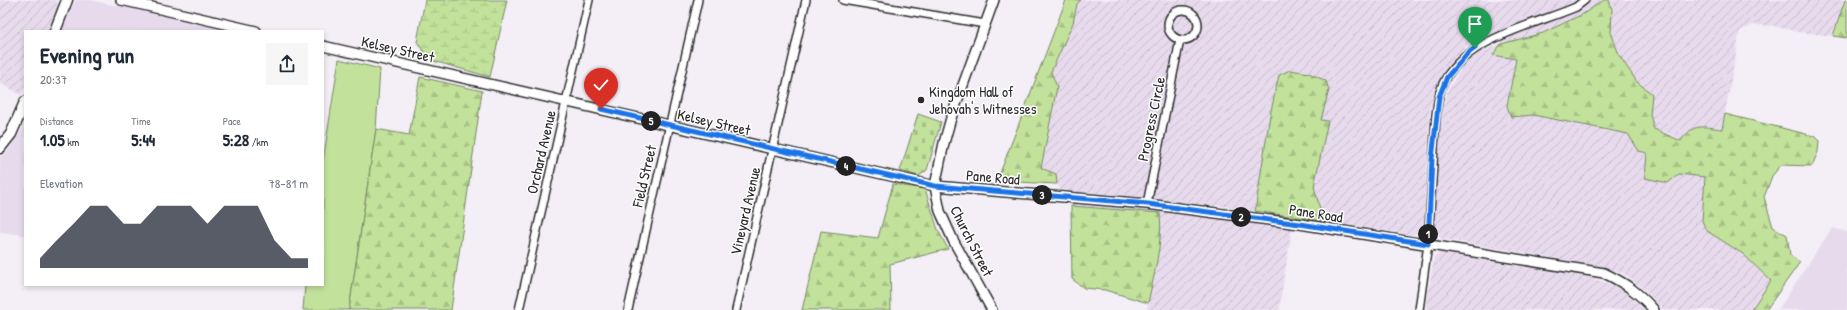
<!DOCTYPE html>
<meta charset="utf-8">
<style>
body{margin:0;font-family:"Patrick Hand",sans-serif;background:#f6f6f7;color:#1f2937;height:100vh;display:flex;flex-direction:column;font-size:15px;white-space:nowrap}
*{box-sizing:border-box;margin:0}
p{font-size:13px;color:#747a83}
.icon{flex:none;width:22px;height:22px;fill:none;stroke:currentColor;stroke-width:2;stroke-linecap:round;stroke-linejoin:round}
.map{position:relative;flex:1;overflow:hidden}
.details{position:absolute;left:24px;top:30px;width:300px;height:256px;display:flex;flex-direction:column;background:#fff;border-radius:0px;box-shadow:0 2px 6px #0003}
.details>*{flex:none}
.pin{position:absolute;display:grid;place-items:center;width:34px;height:34px;color:#fff;margin:-41px -17px;border-radius:50% 50% 50% 0;rotate:-45deg;box-shadow:0 0 4px #0007}
.pin .icon{rotate:45deg}
.km{position:absolute;width:20px;height:20px;margin:-10px;border-radius:50%;background:#222;color:#fff;font-size:11px;line-height:20px;text-align:center}
.round{display:grid;place-items:center;flex:none;width:42px;height:42px;border-radius:0px;background:#f6f6f7}
.headline{display:flex;align-items:center;justify-content:space-between;height:68px;padding:0 16px}
h1{font-size:22px;font-weight:800;line-height:30px}
.figures{display:grid;grid-template-columns:repeat(3,1fr);gap:6px;height:68px;padding:4px 16px}
.figures div{display:grid;align-content:center}
.figures b{font-size:17px;font-weight:800}
.figures small{font-size:11px;font-weight:400}
.figures p{font-size:11px}
.chart{height:112px;padding:8px 16px}
.chart p{display:flex;justify-content:space-between}
.chart svg{width:100%;height:72px;margin-top:4px;fill:#111827;opacity:.7}
.map>svg:first-child{display:block}
</style>
<div class="map">
<svg width="1847" height="310" viewBox="0 0 1847 310">
<defs>
<pattern id="industrial-furrows" width="10" height="10" patternUnits="userSpaceOnUse"><rect width="10" height="10" fill="#e7daed"/><path d="M-1 1l2-2M0 10L10 0M9 11l2-2" fill="none" stroke="#c6bbcb"/></pattern>
<pattern id="forest-firs" width="22" height="20" patternUnits="userSpaceOnUse"><rect width="22" height="20" fill="#c2e29b"/><path d="M5 1l3.5 6h-7zM16 11l3.5 6h-7z" fill="#a7c286"/></pattern>
<pattern id="wetland-marsh" width="20" height="14" patternUnits="userSpaceOnUse"><rect width="20" height="14" fill="#c2e29b"/><path d="M1 5h8M5 5V1M11 12h8M15 12V8" fill="none" stroke="#a7c286"/></pattern>
<pattern id="cemetery-stones" width="16" height="16" patternUnits="userSpaceOnUse"><rect width="16" height="16" fill="#c2e29b"/><path d="M2 7V4a2 2 0 0 1 4 0v3zM10 15v-3a2 2 0 0 1 4 0v3z" fill="#a7c286"/></pattern>
</defs>
<rect width="100%" height="100%" fill="#f4eef7"/>
<filter id="ink" filterUnits="userSpaceOnUse"><feTurbulence type="fractalNoise" baseFrequency=".025" numOctaves="2"/><feDisplacementMap in="SourceGraphic" scale="8" xChannelSelector="R" yChannelSelector="G"/><feConvolveMatrix kernelMatrix="1 2 1 2 8 2 1 2 1" color-interpolation-filters="sRGB"/></filter>
<g filter="url(#ink)">
<!-- built -->
<g fill="#e7daed">
<polygon points="77,0 90,0 232,31 62,31 75,1"/>
<polygon points="25,123 25,235 0,232 0,157 7,152 22,130"/>
<polygon points="1832,228 1847,232 1847,310 1778,310"/>
</g>
<!-- industrial -->
<g fill="url(#industrial-furrows)">
<polygon points="0,0 56,0 58,5 48,31 25,31 25,86 21,95 0,83"/>
<polygon points="1081,0 1604,0 1583,14 1543,33 1501,44 1493,55 1516,59 1507,106 1511,117 1533,115 1628,134 1639,151 1647,153 1645,178 1679,174 1705,177 1702,221 1707,231 1743,254 1771,281 1751,310 1664,310 1645,290 1623,273 1595,265 1442,239 1435,232 1433,224 1441,114 1447,92 1463,65 1478,53 1501,44 1495,33 1467,46 1439,81 1430,108 1424,221 1418,233 1412,235 1215,205 1217,216 1292,228 1279,310 1147,310 1158,253 1160,213 1071,206 1057,184 1056,174 1041,168 1057,87 1051,72 1073,23 1077,4"/>
<polygon points="1609,0 1845,0 1833,36 1798,32 1774,26 1753,25 1740,31 1722,129 1704,127 1687,131 1681,141 1668,133 1654,129 1650,115 1652,94 1637,82 1619,55 1611,32 1612,8"/>
<polygon points="1441,253 1592,278 1624,289 1644,310 1426,310 1434,257"/>
</g>
<!-- green -->
<polygon fill="#c2e29b" stroke="#768663" points="339,59 380,69 376,129 349,310 303,310 305,285 323,285 323,161"/>
<!-- forest -->
<g fill="url(#forest-firs)" stroke="#768663">
<polygon points="1066,0 1081,0 1077,4 1073,23 1051,72 1057,87 1041,168 1056,174 1057,184 997,181"/>
<path d="M1604 0H1609L1612 10 1611 32 1619 55 1637 82 1652 94 1650 115 1654 129 1681 141C1693 122 1703 127 1722 129L1725 114 1814 136 1819 141 1818 152 1812 166 1781 165 1772 176 1764 197 1773 227 1787 235 1790 255 1800 262 1766 310H1751L1771 281 1743 254 1707 231 1702 221 1705 177 1679 174 1668 183 1645 178 1647 153 1639 151 1628 134 1533 115 1511 117 1507 106 1516 59 1493 55 1501 44 1543 33 1583 14Z"/>
<polygon points="1845,0 1847,0 1847,38 1833,36"/>
<polygon points="1290,70 1309,73 1326,81 1329,90 1321,120 1328,121 1314,186 1323,221 1255,211 1270,115 1279,75"/>
<polygon points="420,77 482,91 451,310 349,310 376,129 409,135"/>
<polygon points="893,184 925,189 938,230 948,249 890,264 891,310 802,310 821,231 878,238"/>
<path d="M1071 206 1160 213C1163 243 1154 274 1148 303L1105 290 1084 288 1072 279Z"/>
</g>
<!-- wetland -->
<polygon fill="url(#wetland-marsh)" stroke="#768663" points="425,0 507,0 490,77 430,60 417,42"/>
<!-- cemetery -->
<polygon fill="url(#cemetery-stones)" stroke="#768663" points="918,114 941,122 927,170 919,176 900,171"/>
<g fill="none" stroke-linecap="round" stroke-linejoin="round">
<defs>
<g id="minor">
<polyline points="843,0 985,24"/>
<circle cx="1183" cy="25" r="15"/>
<polyline points="1147,204 1180,40"/>
<polyline points="519,310 589,0"/>
<polyline points="628,310 698,0"/>
<polyline points="736,310 806,0"/>
<path d="M1419 310 1428 244 1436 116C1437 106 1438 96 1442 86 1462 39 1532 26 1576 7L1585 0"/>
</g>
<g id="tertiary">
<polyline points="121,0 256,31"/>
<path d="M323 46 935 186 1147 204 1300 224 1604 273C1625 283 1638 292 1654 310"/>
<polyline points="992,310 953,240 940,211 935,186 944,143 951,118 994,0"/>
</g>
<g id="secondary">
<polyline points="55,31 67,0"/>
<polyline points="0,148 11,134 25,102"/>
</g>
</defs>
<!-- minor casing -->
<use href="#minor" stroke="#2b2b2b" stroke-width="10"/>
<!-- tertiary casing -->
<use href="#tertiary" stroke="#2b2b2b" stroke-width="12"/>
<!-- secondary casing -->
<use href="#secondary" stroke="#2b2b2b" stroke-width="13"/>
<!-- minor -->
<use href="#minor" stroke="#fff" stroke-width="7"/>
<!-- tertiary -->
<use href="#tertiary" stroke="#fff" stroke-width="9"/>
<!-- secondary -->
<use href="#secondary" stroke="#fff" stroke-width="10"/>
</g>
</g>
<g fill="none" stroke-linecap="round" stroke-linejoin="round" filter="url(#ink)">
<defs>
<polyline id="route" points="601,109 935,186 1148,204 1300,224 1428,244 1432,159 1439,97 1447,77 1467,54 1475,48"/>
</defs>
<!-- route casing -->
<use href="#route" stroke="#fff" stroke-width="8"/>
<!-- route -->
<use href="#route" stroke="#1a73e8" stroke-width="5"/>
</g>
<!-- markers -->
<circle fill="#2b2b2b" stroke="#fff" stroke-width="1.5" cx="921" cy="100" r="4"/>
<g text-anchor="middle" dominant-baseline="central" stroke-width="3" stroke-linejoin="round" paint-order="stroke">
<!-- street labels -->
<g font-size="15" fill="#2b2b2b" stroke="#fff">
<text transform="translate(398 49) rotate(13)">Kelsey Street</text>
<text transform="translate(1151 119) rotate(-78)">Progress Circle</text>
<text transform="translate(714 122) rotate(13)">Kelsey Street</text>
<text transform="translate(541 152) rotate(-77)">Orchard Avenue</text>
<text transform="translate(644 176) rotate(-77)">Field Street</text>
<text transform="translate(993 177) rotate(5)">Pane Road</text>
<text transform="translate(745 211) rotate(-77)">Vineyard Avenue</text>
<text transform="translate(1316 213) rotate(9)">Pane Road</text>
<text transform="translate(972 241) rotate(63)">Church Street</text>
</g>
<!-- poi labels -->
<g font-size="15" fill="#2b2b2b" stroke="#fff" text-anchor="start">
<text x="929" y="91">Kingdom Hall of<tspan x="929" dy="17">Jehovah's Witnesses</tspan></text>
</g>
</g>
</svg>
<div class="pin" style="left:1475px;top:48px;background:#1e9e55"><svg class="icon" aria-label="arrive" viewBox="0 0 24 24"><path d="M6 21V4h12l-3 4 3 4H6"/></svg></div>
<div class="pin" style="left:601px;top:109px;background:#d93025"><svg class="icon" aria-label="check" viewBox="0 0 24 24"><path d="M5 12l5 5 9-10"/></svg></div>
<b class="km" style="left:1428px;top:234px">1</b>
<b class="km" style="left:1241px;top:217px">2</b>
<b class="km" style="left:1042px;top:195px">3</b>
<b class="km" style="left:846px;top:166px">4</b>
<b class="km" style="left:651px;top:121px">5</b>
<section class="details">
<div class="headline"><div><h1>Evening run</h1><p>20:37</p></div><a class="round"><svg class="icon" aria-label="share" viewBox="0 0 24 24"><path d="M12 15V3M7 8l5-5 5 5M5 13v7h14v-7"/></svg></a></div>
<div class="figures">
<div><p>Distance</p><b>1.05<small> km</small></b></div>
<div><p>Time</p><b>5:44</b></div>
<div><p>Pace</p><b>5:28<small> /km</small></b></div>
</div>
<div class="chart"><p><span>Elevation</span>78–81 m</p>
<svg viewBox="0 0 160 44" preserveAspectRatio="none"><path d="M0 44V38L10 27L20 17L30 6L40 6L50 17L60 17L70 6L80 6L90 6L100 17L110 6L120 6L130 6L140 27L150 38L160 38V44z"/></svg>
</div>
</section>
</div>
